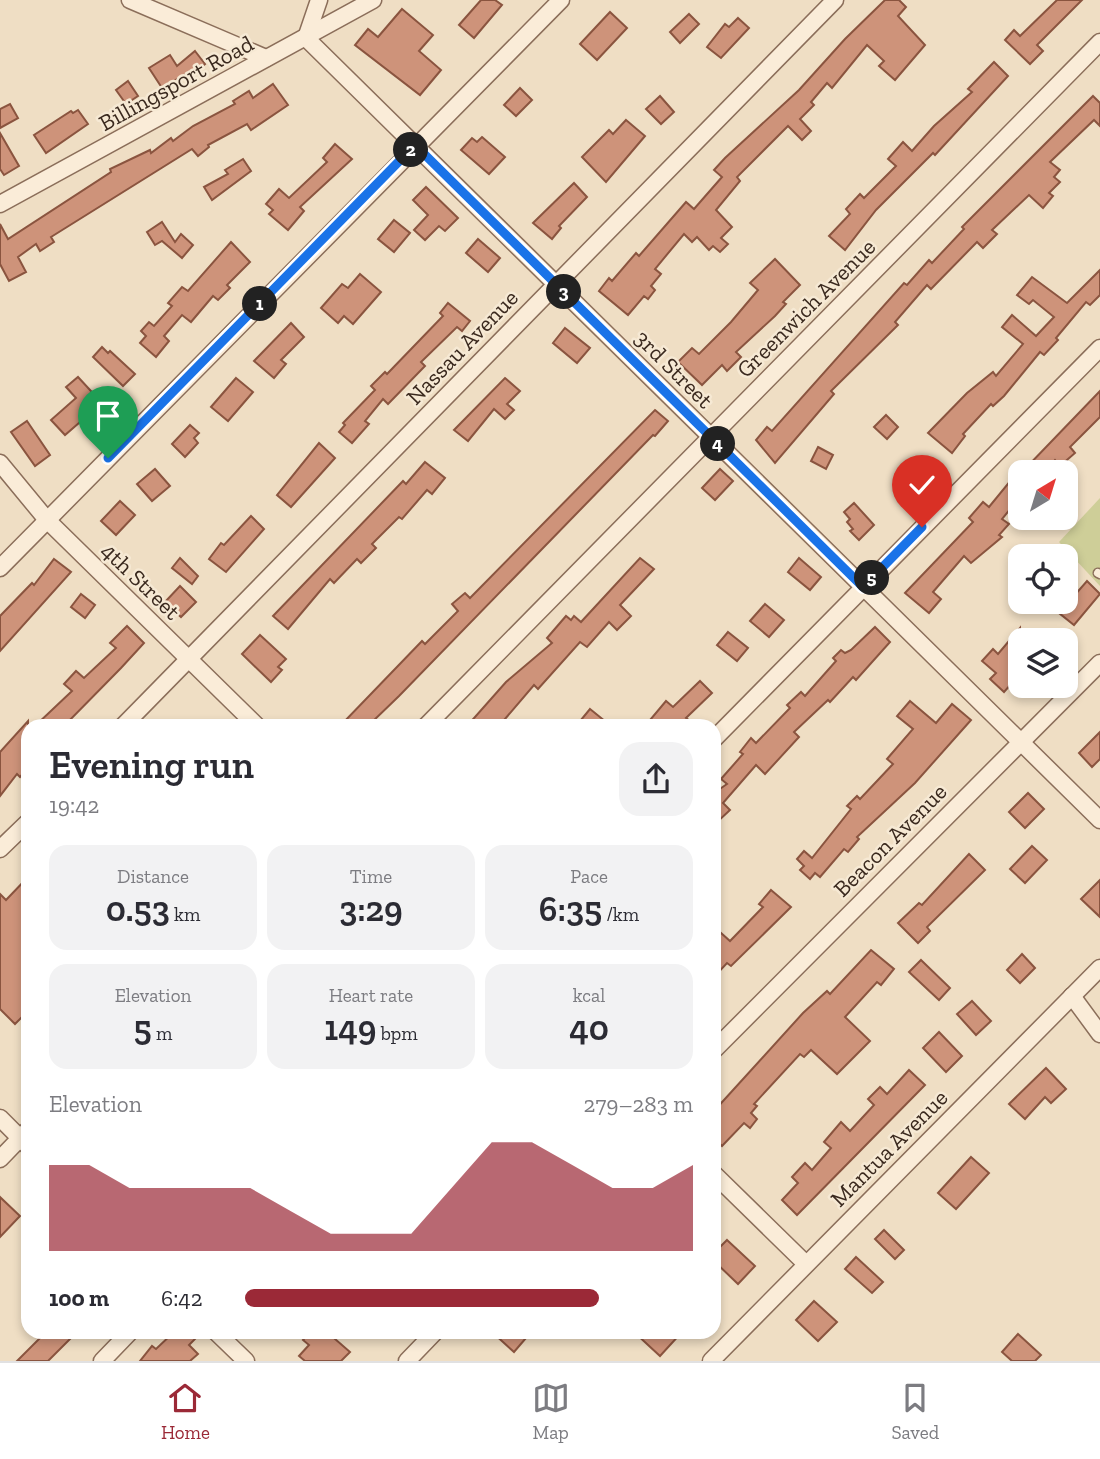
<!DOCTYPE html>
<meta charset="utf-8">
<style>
body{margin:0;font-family:"Zilla Slab",serif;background:#f2f2f3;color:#2b2b33;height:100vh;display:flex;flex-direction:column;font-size:26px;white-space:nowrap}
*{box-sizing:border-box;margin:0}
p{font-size:23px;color:#7c7c81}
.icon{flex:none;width:38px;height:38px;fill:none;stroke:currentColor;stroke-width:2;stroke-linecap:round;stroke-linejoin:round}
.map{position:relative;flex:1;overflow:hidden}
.sheet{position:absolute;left:21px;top:719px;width:700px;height:620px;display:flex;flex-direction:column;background:#fff;border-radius:21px;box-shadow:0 4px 10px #0003}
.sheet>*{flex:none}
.needle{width:46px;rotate:38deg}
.tools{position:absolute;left:1008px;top:460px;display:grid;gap:14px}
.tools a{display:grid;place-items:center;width:70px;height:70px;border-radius:14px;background:#fff;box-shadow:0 4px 10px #0003;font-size:35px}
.pin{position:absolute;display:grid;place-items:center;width:60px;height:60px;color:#fff;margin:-72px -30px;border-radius:50% 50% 50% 0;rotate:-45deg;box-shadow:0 0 7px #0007}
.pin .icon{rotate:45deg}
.km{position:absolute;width:35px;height:35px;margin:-18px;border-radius:50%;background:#222;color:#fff;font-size:19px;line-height:35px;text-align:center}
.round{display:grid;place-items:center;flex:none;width:74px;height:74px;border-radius:21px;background:#f2f2f3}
.overview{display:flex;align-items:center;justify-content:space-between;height:119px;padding:0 28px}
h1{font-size:38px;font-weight:600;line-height:52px}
.stats{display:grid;grid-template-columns:repeat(3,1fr);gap:10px;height:119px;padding:7px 28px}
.stats div{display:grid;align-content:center;border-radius:18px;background:#f2f2f3;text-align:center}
.stats b{font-size:35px;font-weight:600}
.stats small{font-size:19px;font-weight:400}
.stats p{font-size:19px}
.chart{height:196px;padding:14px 28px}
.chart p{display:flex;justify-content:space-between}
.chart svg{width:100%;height:126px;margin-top:7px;fill:#9b2937;opacity:.7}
ul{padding:0 28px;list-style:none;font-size:23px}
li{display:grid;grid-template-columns:112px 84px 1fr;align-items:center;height:52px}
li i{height:18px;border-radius:9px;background:#9b2937}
.dock{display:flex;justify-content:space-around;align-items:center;height:98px;border-top:2px solid #e1e1e2;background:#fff;font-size:19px;color:#7c7c81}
.dock a{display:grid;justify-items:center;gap:4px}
.dock .current{color:#9b2937}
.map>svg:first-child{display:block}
</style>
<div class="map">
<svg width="1100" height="1361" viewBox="0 0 1100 1361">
<rect width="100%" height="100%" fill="#efdec4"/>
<!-- green -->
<polygon fill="#cece98" points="1100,498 1100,586 1059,542"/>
<!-- building -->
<g fill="#ce937a" stroke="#8a543f" stroke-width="2">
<polygon points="481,0 495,0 502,5 474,38 459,25"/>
<polygon points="885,0 899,0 906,7 898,16 925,45 895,80 879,66 884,61 867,45 832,88 827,83 811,102 814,105 800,119 811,131 802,140 788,126 737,177 740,181 716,210 732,227 721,238 728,244 720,252 713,246 709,250 697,237 692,242 684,234 655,269 661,274 651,286 655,290 648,299 644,296 628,315 599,291 609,278 612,281 636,253 639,256 686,202 694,209 722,177 714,170 725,158 799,90 845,39"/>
<polygon points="1057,0 1082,0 1037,45 1043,51 1030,64 1005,40 1014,30 1020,36"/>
<polygon points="402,9 433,35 419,51 441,70 420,95 355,45 368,29 378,37"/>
<polygon points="610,12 627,28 597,60 580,44"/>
<polygon points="689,14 699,24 680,43 670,32"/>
<polygon points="738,18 749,28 721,58 707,47 725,24 729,27"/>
<polygon points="195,51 205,64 192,75 189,72 162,88 149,68 170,55 177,66"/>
<polygon points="994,62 1008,76 935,155 933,153 876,210 845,250 829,236 850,214 846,209 860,194 864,198 896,166 888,159 903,142 912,151 934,126 972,92 968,89"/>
<polygon points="128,81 138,96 126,104 116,90"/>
<polygon points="273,84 288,105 251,130 247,124 208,145 209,147 198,156 192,149 51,237 54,242 40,251 36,244 18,257 26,272 9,281 0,264 0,224 8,239 111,172 110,169 150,150 151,153 171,138 173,141 193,126 235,104 233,101 249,91 253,98"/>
<polygon points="520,88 532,100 516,116 504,105"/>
<polygon points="660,96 674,112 661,124 646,109"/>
<polygon points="1093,96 1100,103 1100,126 1094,120 1050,162 1060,170 1054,177 1060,182 1049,193 1053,196 1043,208 1029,195 992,230 997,234 983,248 977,242 931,289 927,285 895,322 898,325 831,391 834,394 775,463 756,440 767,427 772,431 904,283 907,285 929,260 932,263 964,229 962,227"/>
<polygon points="10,104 18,118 0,128 0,109"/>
<polygon points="78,110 88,124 46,153 34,135 71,111 73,113"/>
<polygon points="626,120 645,136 606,182 582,157 609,130 613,134"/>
<polygon points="0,133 19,166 4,175 0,169"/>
<polygon points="482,137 505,157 489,174 461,150 472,138 477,142"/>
<polygon points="335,144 352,159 300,207 304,211 288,230 269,214 273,210 266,204 279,189 289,198 327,162 323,158"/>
<polygon points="243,159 251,171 212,200 204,187 228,174 225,170"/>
<polygon points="574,183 587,197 559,226 561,228 552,239 533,223"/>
<polygon points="426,187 458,218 445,231 439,226 425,240 414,230 428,215 413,200"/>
<polygon points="394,220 410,233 394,252 378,239"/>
<polygon points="162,222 175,242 181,234 193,245 182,258 162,241 155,245 147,232"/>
<polygon points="478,239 500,258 488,272 466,253"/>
<polygon points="231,242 250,262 227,285 230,288 218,300 213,296 191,322 182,315 164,336 169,341 156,357 140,343 146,336 141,331 149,322 154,326 172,306 168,303 182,287 188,291"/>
<polygon points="775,259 800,285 783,302 786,304 775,316 736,352 741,357 727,371 722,365 702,385 678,362 692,348 699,354 731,322 758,290 750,283"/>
<polygon points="1100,270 1100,295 1090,305 1086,302 1056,338 1058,340 1044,355 1040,352 1004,396 993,406 991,404 963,434 965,436 952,453 928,433 967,393 993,372 996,376 1023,344 1002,327 1012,315 1036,336 1054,317 1033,300 1029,304 1017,295 1032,277 1067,303"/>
<polygon points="360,274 381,292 353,324 344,316 338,323 321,308 342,284 348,288"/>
<polygon points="448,303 470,321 462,331 457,327 421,362 425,366 388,404 383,399 365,421 369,424 352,443 339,432 345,425 343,423 375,390 371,386 385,372 387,374 443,316 440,313"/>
<polygon points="291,323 304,337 281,360 286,364 274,378 254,361"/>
<polygon points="565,328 590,348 577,363 553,343"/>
<polygon points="102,347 108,353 110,351 135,374 123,386 93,357"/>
<polygon points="78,377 102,403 65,435 51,420 76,398 66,387"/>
<polygon points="236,378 253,392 228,421 211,407"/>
<polygon points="505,378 520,391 507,404 514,410 505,419 494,409 468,441 454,430"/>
<polygon points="1100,391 1100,417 1070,447 1075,453 1060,466 1055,460 1045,472 1022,472"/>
<polygon points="655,410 668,421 655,436 653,435 399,696 368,726 340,726 422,641 425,644 458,611 452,604 465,593 470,598"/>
<polygon points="886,415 898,427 887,439 874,427"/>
<polygon points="27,421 50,455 35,466 11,432"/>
<polygon points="190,425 199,433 194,438 198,443 185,457 172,444"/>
<polygon points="319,443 335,458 291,507 277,495"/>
<polygon points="818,447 833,455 826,469 811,461"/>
<polygon points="425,462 445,478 432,494 427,490 402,519 399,517 372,544 376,548 361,563 357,559 334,583 330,579 288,629 273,616 403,481 406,484"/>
<polygon points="155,469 170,486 152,501 137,484"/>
<polygon points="720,469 733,481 715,500 702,488"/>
<polygon points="1020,474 1020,497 1002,519 1009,524 999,535 1002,537 971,563 964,556 933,592 941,599 929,613 905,593 973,522 969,518 983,502 989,507 1011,480 1014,482"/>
<polygon points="120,501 135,515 116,535 101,521"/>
<polygon points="854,503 874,525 859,540 850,531 853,529 847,522 850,519 844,512"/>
<polygon points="251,516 264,529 226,572 209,559 221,543 224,545"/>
<polygon points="180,558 198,576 192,584 172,568"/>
<polygon points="640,558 654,569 620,605 631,616 617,630 609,622 587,647 580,642 538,689 534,685 499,726 467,726 506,682 552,643 547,638 566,616 571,620 574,616 581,622"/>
<polygon points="799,558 821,577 810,590 788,572"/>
<polygon points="54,559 71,572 0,651 0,616 32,583 34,585"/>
<polygon points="1087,581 1100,594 1074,625 1059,613"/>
<polygon points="180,586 196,602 181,617 165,602"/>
<polygon points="81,594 95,605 85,618 71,607"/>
<polygon points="765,604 784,620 769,637 750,621"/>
<polygon points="127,626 144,643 121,668 64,726 35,726 72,691 64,684 76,671 84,678 116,648 110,643"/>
<polygon points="875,627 890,642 856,680 853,677 830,702 828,700 794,732 799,737 765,774 756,765 723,803 730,810 714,825 714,793 727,784 721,779 743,754 740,752 751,738 756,743 790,708 787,705 801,692 805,696 836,661 833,658 841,650 845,653 851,650"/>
<polygon points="1020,628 1020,674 1004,692 990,679 996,673 982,661 993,649 998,654"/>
<polygon points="728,632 748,648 737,661 717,645"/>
<polygon points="260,635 286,659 278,667 282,670 271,682 242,654"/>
<polygon points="700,681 712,693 686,718 697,726 645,726 666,701 673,707"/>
<polygon points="910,701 936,723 952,704 971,720 915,783 857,837 859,839 848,852 844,849 820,877 815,873 810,879 800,870 804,866 797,859 804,851 812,858 851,809 847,806 857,796 860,799 893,764 887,759 913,729 897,716"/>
<polygon points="590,709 611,726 576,726"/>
<polygon points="28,721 28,768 20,777 17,774 0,796 0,752"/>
<polygon points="1100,732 1100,759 1092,767 1079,753"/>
<polygon points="1028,793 1044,809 1025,828 1009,812"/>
<polygon points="1032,846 1047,860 1025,883 1010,869"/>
<polygon points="969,854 985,870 927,927 930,931 918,943 898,923 919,903 922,905"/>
<polygon points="28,877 28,1011 15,1024 0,1009 0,894 6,900"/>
<polygon points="1100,880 1100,917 1081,899"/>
<polygon points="771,890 791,907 731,966 727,963 714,977 714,941 721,933 730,941 763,907 759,904"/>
<polygon points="871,950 894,969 881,985 877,982 845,1017 870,1041 837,1074 811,1050 804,1057 800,1054 754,1104 757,1106 751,1113 757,1119 750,1128 744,1123 722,1146 714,1138 714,1111 803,1013 827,991 830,994"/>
<polygon points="1022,954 1035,968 1020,983 1007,970"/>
<polygon points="921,960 950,988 939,1000 909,972"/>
<polygon points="972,1001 991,1021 976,1035 957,1014"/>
<polygon points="939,1032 962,1056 946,1072 923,1048"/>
<polygon points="1046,1068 1066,1089 1051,1103 1045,1097 1025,1119 1009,1104"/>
<polygon points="909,1070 925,1085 797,1215 782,1200 798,1183 792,1177 805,1163 812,1170 831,1148 824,1142 841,1122 850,1131 874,1105 868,1099 880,1087 887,1094"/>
<polygon points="971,1157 989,1173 956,1209 938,1193"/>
<polygon points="0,1197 20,1216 0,1237"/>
<polygon points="884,1230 904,1250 895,1259 875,1239"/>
<polygon points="727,1240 755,1266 738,1284 714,1261 714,1253"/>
<polygon points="856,1257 883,1282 872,1293 845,1269"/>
<polygon points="814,1301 837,1322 818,1341 796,1320"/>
<polygon points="46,1332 77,1332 48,1361 17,1361"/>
<polygon points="174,1332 189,1332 195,1339 189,1345 198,1354 190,1361 140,1361 152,1346 156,1349"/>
<polygon points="310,1332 327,1332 350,1352 341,1361 305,1361 299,1356 309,1345 303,1340"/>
<polygon points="492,1332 520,1332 526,1338 514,1352"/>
<polygon points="634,1332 682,1332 660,1356"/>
<polygon points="1018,1334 1041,1355 1035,1361 1012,1361 1002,1352"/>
</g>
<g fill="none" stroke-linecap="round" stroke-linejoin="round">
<defs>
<polyline id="lane" points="1098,573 1100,574"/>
<g id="street">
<polyline points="130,0 266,58"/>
<polyline points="319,0 306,38 1100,820"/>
<polyline points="0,204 373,0"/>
<polyline points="0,463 47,520 257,726"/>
<polyline points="0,568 561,0"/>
<polyline points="123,726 835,0"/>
<polyline points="426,726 1100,42"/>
<polyline points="714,739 1100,348"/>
<polyline points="0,849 28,822"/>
<polyline points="1072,996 1100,1034"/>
<polyline points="714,1050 1100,663"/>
<polyline points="0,1118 28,1146"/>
<polyline points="0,1159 28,1130"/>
<polyline points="714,1174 806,1264"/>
<polyline points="216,1332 246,1361"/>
<polyline points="102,1361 130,1332"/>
<polyline points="407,1361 435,1332"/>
<polyline points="711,1361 1100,968"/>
</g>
</defs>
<!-- lane casing -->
<use href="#lane" stroke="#8b6e5a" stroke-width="11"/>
<!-- street casing -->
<use href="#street" stroke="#8b6e5a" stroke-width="19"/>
<!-- lane -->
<use href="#lane" stroke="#faecd8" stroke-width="8"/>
<!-- street -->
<use href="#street" stroke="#faecd8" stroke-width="16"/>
</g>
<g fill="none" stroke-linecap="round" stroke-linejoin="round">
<defs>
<polyline id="route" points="108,458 415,145 863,587 922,527"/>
</defs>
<!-- route casing -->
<use href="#route" stroke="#fff" stroke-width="14"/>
<!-- route -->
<use href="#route" stroke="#1a73e8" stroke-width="9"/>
</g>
<g text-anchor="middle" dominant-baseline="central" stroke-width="5" stroke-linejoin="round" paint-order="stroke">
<!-- street labels -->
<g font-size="23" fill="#3a291e" stroke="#f6e9d4">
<text transform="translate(176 83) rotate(-29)">Billingsport Road</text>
<text transform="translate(806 308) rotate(-45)">Greenwich Avenue</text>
<text transform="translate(462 347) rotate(-46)">Nassau Avenue</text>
<text transform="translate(674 369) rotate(45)">3rd Street</text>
<text transform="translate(141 581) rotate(44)">4th Street</text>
<text transform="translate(890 840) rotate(-45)">Beacon Avenue</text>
<text transform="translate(889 1148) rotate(-45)">Mantua Avenue</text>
</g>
</g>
</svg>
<div class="tools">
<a><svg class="needle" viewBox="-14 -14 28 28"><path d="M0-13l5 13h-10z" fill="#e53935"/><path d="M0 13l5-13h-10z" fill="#7c7c81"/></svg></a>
<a><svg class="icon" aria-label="locate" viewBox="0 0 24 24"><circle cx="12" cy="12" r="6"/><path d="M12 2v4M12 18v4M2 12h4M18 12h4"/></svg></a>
<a><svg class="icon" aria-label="layers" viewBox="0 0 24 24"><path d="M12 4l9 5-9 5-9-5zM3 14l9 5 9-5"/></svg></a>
</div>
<div class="pin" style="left:108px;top:458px;background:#1e9e55"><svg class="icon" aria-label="arrive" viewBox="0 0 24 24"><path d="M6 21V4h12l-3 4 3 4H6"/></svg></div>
<div class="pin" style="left:922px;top:527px;background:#d93025"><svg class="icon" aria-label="check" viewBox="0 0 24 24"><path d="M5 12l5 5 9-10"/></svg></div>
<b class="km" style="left:260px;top:304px">1</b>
<b class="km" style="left:411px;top:150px">2</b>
<b class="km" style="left:564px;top:292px">3</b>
<b class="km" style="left:718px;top:444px">4</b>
<b class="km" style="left:872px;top:578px">5</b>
<section class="sheet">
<div class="overview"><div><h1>Evening run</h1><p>19:42</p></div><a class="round"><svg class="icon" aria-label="share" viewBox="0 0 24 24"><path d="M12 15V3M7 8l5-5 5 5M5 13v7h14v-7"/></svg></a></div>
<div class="stats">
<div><p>Distance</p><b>0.53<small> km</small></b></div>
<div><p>Time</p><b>3:29</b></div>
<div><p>Pace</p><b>6:35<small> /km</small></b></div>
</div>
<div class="stats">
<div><p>Elevation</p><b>5<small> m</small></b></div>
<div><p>Heart rate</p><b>149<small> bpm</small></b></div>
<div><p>kcal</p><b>40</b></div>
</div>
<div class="chart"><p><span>Elevation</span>279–283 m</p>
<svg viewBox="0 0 160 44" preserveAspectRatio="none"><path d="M0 44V14L10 14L20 22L30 22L40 22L50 22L60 30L70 38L80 38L90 38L100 22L110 6L120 6L130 14L140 22L150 22L160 14V44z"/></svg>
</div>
<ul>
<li><b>100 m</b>6:42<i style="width:79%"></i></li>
</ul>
</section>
</div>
<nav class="dock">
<a class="current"><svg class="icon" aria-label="home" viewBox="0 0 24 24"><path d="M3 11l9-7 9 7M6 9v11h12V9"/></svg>Home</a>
<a><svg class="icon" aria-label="map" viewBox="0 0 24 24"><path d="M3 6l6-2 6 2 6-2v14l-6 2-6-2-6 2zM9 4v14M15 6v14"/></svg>Map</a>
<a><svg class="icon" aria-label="saved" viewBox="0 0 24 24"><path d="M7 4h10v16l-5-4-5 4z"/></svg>Saved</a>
</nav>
